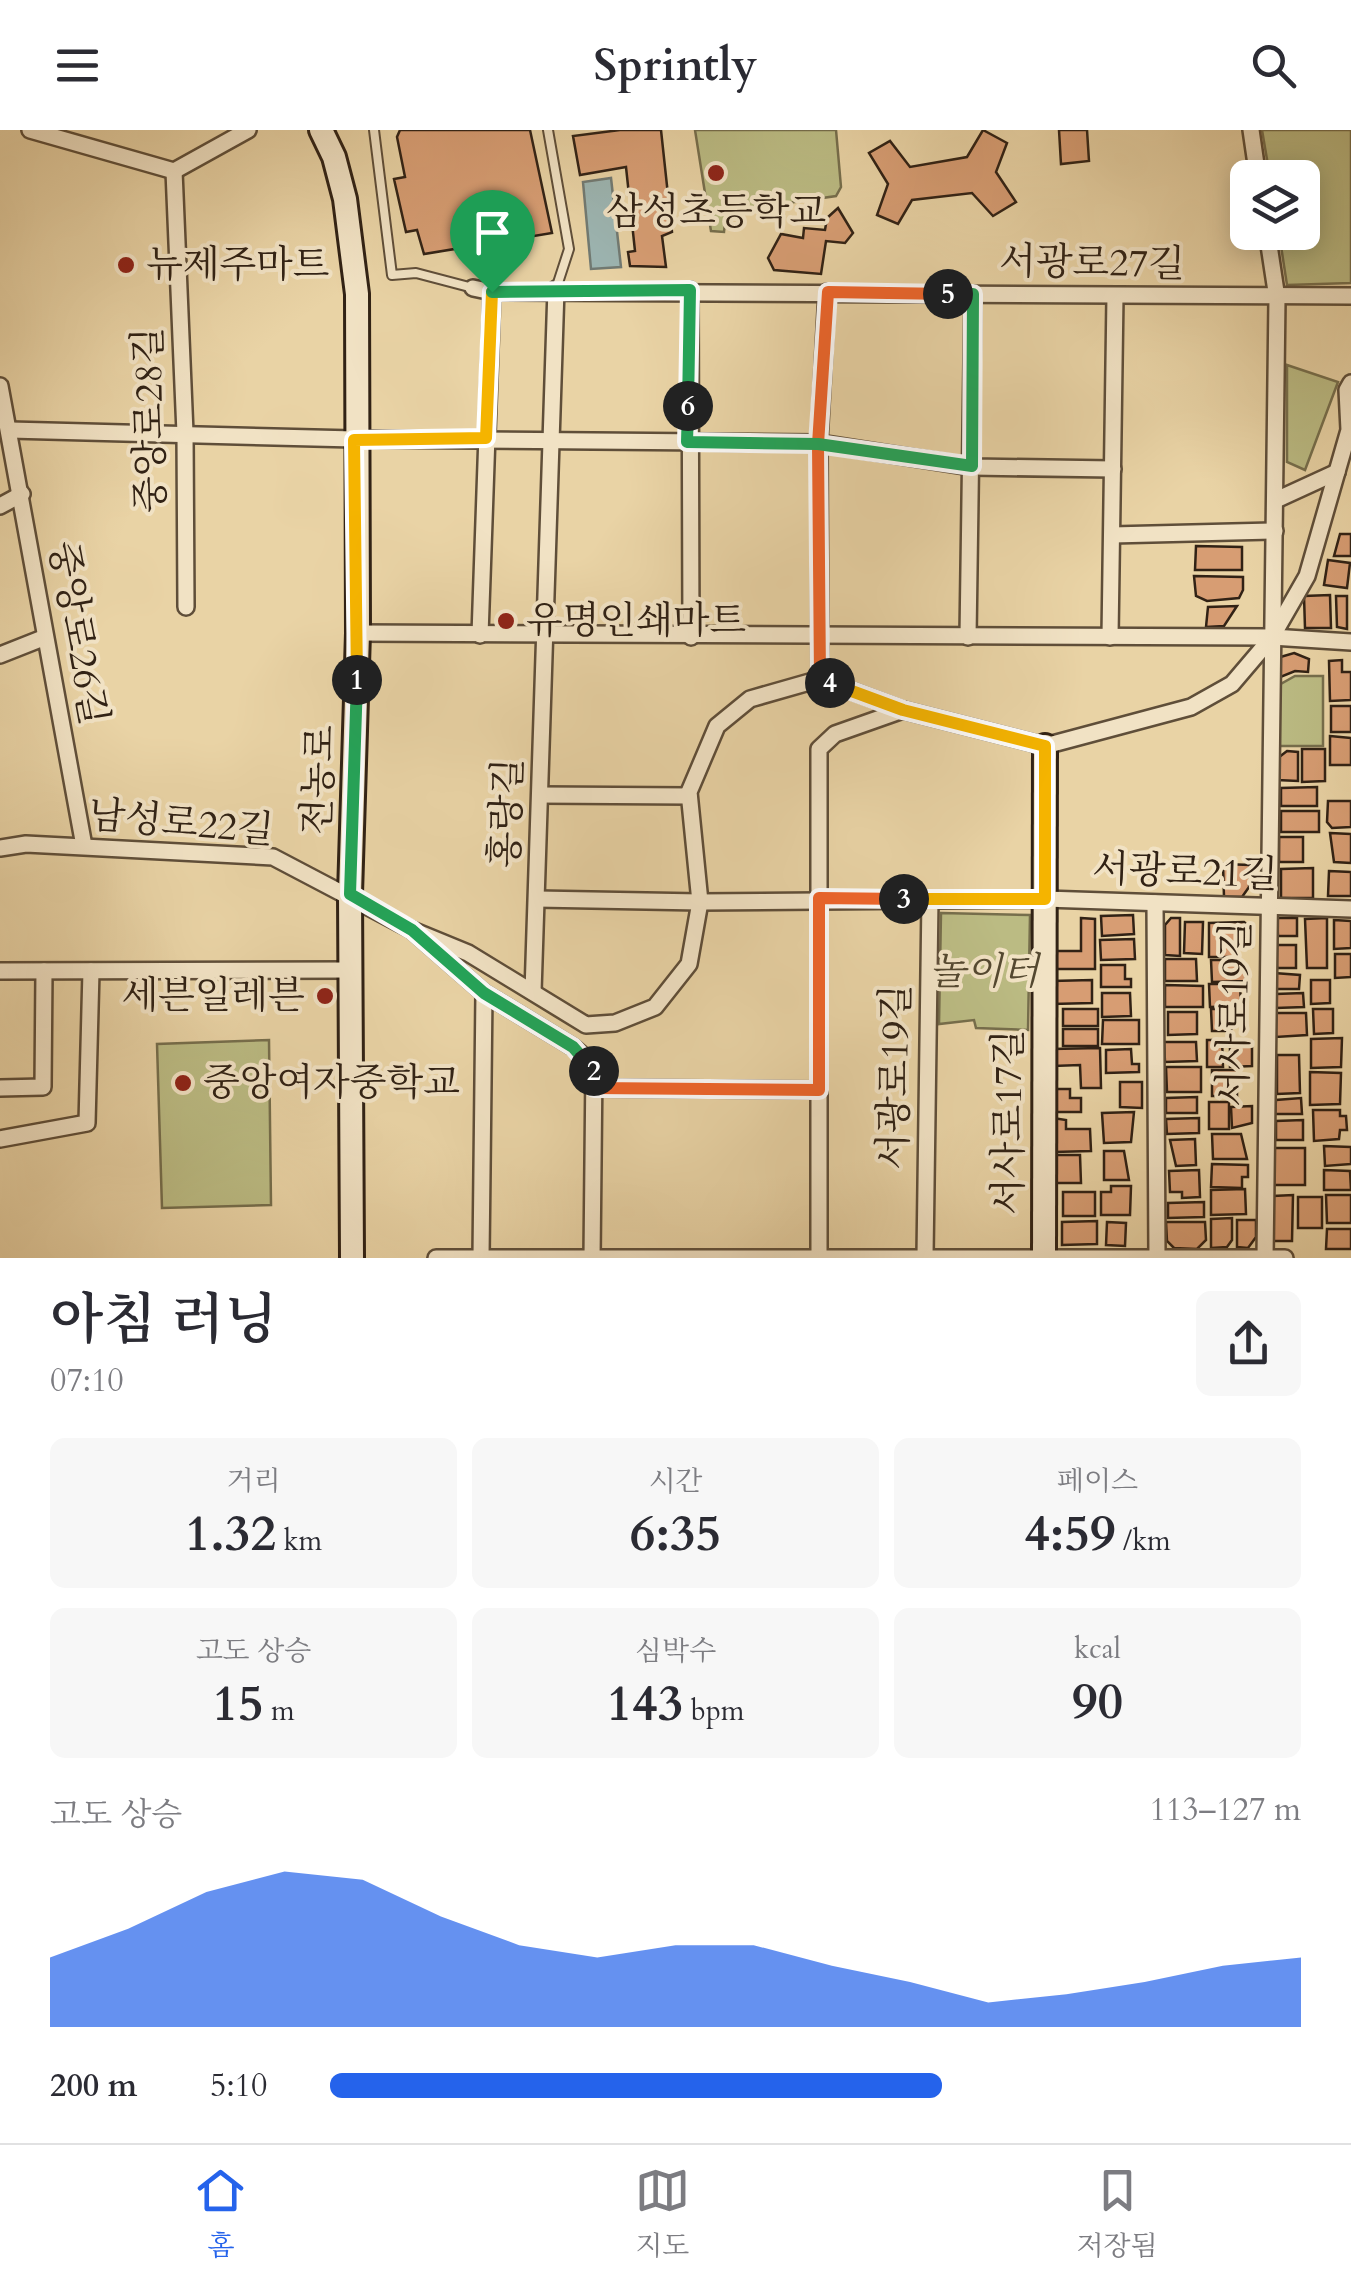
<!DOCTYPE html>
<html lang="ko">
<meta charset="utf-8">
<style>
body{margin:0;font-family:Cardo,"Noto Serif KR",serif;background:#f7f7f7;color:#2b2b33;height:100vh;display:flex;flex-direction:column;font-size:38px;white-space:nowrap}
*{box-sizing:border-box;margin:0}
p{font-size:32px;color:#7c7c81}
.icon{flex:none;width:55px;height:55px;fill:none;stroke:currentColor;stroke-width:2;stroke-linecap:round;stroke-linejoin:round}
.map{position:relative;height:1128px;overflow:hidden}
.details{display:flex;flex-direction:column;background:#fff;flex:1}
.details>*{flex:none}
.controls{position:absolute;left:1230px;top:30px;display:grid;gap:20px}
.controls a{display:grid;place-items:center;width:90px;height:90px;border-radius:15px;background:#fff;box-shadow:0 5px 25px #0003;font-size:50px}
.pin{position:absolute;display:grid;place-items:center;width:85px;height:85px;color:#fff;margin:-102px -42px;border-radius:50% 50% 50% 0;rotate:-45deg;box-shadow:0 0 10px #0007}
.pin .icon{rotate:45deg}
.km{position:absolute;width:50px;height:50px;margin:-25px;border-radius:50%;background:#222;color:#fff;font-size:28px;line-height:50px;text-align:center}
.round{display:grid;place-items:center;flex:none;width:105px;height:105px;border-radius:15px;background:#f7f7f7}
.head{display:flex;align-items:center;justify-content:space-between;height:170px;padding:0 50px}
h1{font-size:55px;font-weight:600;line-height:75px}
.metrics{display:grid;grid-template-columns:repeat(3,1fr);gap:15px;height:170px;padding:10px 50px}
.metrics div{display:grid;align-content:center;border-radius:15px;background:#f7f7f7;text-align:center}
.metrics b{font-size:50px;font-weight:600}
.metrics small{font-size:28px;font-weight:400}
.metrics p{font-size:28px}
.chart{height:280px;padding:20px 50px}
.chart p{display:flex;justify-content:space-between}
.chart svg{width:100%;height:180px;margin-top:10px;fill:#2563eb;opacity:.7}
ul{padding:0 50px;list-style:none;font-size:32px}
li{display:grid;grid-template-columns:160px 120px 1fr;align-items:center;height:75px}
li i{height:25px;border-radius:12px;background:#2563eb}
header{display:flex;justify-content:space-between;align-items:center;height:130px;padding:0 50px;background:#fff;font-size:45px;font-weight:600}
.menu{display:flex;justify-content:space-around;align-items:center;height:140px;border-top:2px solid #e1e1e2;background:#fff;font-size:28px;color:#7c7c81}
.menu a{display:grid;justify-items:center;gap:5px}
.menu .selected{color:#2563eb}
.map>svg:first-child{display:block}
</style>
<header><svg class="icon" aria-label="menu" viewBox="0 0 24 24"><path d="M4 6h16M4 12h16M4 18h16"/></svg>Sprintly<svg class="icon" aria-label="search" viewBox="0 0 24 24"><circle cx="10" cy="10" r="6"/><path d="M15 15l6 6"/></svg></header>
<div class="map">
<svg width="1351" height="1128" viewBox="0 0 1351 1128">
<rect width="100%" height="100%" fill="#e9d3a5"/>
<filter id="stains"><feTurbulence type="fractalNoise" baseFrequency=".002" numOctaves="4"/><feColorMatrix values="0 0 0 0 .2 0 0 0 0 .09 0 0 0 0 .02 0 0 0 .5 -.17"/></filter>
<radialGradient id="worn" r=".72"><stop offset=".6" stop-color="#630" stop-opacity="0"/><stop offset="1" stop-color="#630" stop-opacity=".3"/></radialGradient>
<!-- green -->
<g fill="#bbbb83" stroke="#766e4c" stroke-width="2.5">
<polygon points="695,0 836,0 841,57 836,66 726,82 724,102 711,101"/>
<polygon points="1262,0 1351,0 1351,153 1287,155 1279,103 1302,102 1302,48 1270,47"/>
<polygon points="1287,235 1338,252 1305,340 1287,332"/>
<polygon points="1295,546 1323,546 1323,616 1279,616 1279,555"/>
<polygon points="941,783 1030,785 1028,900 976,898 974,890 939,894"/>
<polygon points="269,910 271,1075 162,1078 157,914"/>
</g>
<!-- water -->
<polygon fill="#9cb5b2" stroke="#717a73" stroke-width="2.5" points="611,48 621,137 591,139 583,52"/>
<!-- building -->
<g fill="#d79d73" stroke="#312215" stroke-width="2.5">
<polygon points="400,0 530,0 552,103 424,124 417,100 406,102 394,49 405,47 397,7"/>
<polygon points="620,0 661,0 672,102 662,106 666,137 630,136 628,122 635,121 626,37 580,45 573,6"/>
<polygon points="983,0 1007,13 996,42 1016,72 993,86 972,63 912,70 898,94 877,85 888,54 869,23 890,11 910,37 967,27"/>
<polygon points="1059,0 1087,0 1089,31 1061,34"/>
<polygon points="838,78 853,103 845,113 826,111 821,144 774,140 768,128 781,104 803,108 804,98 825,100 827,88"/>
<polygon points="1340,404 1351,404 1351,426 1334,426"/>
<polygon points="1196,416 1242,417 1242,440 1195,440"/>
<polygon points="1328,430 1350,433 1347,458 1324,455"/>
<polygon points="1194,446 1243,447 1243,460 1239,468 1207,471 1196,466"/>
<polygon points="1330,465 1331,498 1305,498 1304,466"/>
<polygon points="1336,466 1347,466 1347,499 1337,497"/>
<polygon points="1237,476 1224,496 1206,497 1208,477"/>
<polygon points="1294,523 1309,529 1308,542 1295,541 1278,548 1277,528"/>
<polygon points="1342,530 1342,542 1351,542 1351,570 1330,571 1329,531"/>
<rect x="1331" y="576" width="20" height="26"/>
<polygon points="1330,606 1351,608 1351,635 1330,635"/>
<polygon points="1302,619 1325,619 1325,651 1302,652"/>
<polygon points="1287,621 1298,622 1298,651 1277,650 1278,628"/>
<polygon points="1317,657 1317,676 1281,676 1281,658"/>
<polygon points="1328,671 1351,671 1351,697 1332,698 1327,692"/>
<rect x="1281" y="681" width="38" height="21"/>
<polygon points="1330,703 1351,704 1351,733 1334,732"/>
<rect x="1279" y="707" width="24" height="25"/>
<polygon points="1223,734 1250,735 1249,757 1242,767 1224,767"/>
<polygon points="1313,738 1313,768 1281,768 1281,739"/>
<polygon points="1329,741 1351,742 1351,766 1328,766"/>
<polygon points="1133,785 1134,804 1102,806 1101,786"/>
<polygon points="1081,788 1095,789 1095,839 1055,839 1055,821 1081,821"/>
<polygon points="1171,788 1180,788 1180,826 1165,825 1165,795"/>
<polygon points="1277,788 1297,788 1297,806 1278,806"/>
<polygon points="1327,788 1327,838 1307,838 1305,789"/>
<polygon points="1334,790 1351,791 1351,818 1334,819"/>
<polygon points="1185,792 1203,792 1202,824 1184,823"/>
<polygon points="1244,792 1251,798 1252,817 1236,818 1236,827 1209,827 1209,793"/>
<polygon points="1134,809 1135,829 1101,830 1100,810"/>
<polygon points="1275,815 1296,815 1296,838 1277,838"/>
<polygon points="1335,824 1351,824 1351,847 1335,848"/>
<polygon points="1165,829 1196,829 1197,851 1165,851"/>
<polygon points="1211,830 1237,830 1237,839 1246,839 1246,851 1212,852"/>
<polygon points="1101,835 1125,835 1125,849 1131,849 1131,857 1101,857"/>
<polygon points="1274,843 1300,845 1299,859 1275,859"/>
<polygon points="1092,850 1092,873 1052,874 1052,851"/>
<polygon points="1311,850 1330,850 1330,873 1311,874"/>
<polygon points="1209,854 1240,854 1241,876 1210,877"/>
<polygon points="1165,855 1203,856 1203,877 1165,877"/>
<polygon points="1102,863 1130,863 1131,886 1102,887"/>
<polygon points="1303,863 1304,877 1276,878 1276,864"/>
<rect x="1063" y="879" width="35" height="17"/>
<polygon points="1211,879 1235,879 1231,901 1212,901"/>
<polygon points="1313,879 1333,879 1333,903 1314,904"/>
<polygon points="1168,882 1197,882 1197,904 1168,905"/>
<polygon points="1275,883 1306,883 1307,905 1276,907"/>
<polygon points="1103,890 1139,890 1139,914 1102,914"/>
<rect x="1063" y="899" width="35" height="17"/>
<polygon points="1342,908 1341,937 1311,938 1311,909"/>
<polygon points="1207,910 1222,910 1223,937 1207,937"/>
<polygon points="1230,911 1252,911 1252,936 1230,937"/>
<polygon points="1164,912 1196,912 1197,931 1165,932"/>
<polygon points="1100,918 1101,958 1081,958 1080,935 1053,936 1052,919"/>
<polygon points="1131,919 1132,934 1139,934 1139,942 1106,943 1106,920"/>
<polygon points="1277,925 1299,925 1300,963 1277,964"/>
<polygon points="1166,937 1201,937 1201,962 1167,962"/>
<rect x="1212" y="940" width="25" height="26"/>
<polygon points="1310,942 1341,943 1340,974 1310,975"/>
<polygon points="1120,952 1142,952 1142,978 1120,977"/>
<polygon points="1053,959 1070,959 1070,968 1081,968 1081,982 1052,982"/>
<polygon points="1197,967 1197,983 1166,983 1166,968"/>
<polygon points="1301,968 1302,984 1275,984 1276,970"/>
<rect x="1209" y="972" width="20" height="27"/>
<polygon points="1252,976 1252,993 1232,998 1231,977"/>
<polygon points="1313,980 1340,980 1340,986 1346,986 1347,1000 1340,1000 1339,1009 1314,1011"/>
<polygon points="1134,982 1131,1012 1104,1013 1102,983"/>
<polygon points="1053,988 1066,990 1066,999 1090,999 1091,1021 1054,1022"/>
<polygon points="1199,988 1199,1003 1167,1004 1166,989"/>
<polygon points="1303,990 1303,1010 1276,1010 1276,991"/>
<polygon points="1212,1004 1241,1004 1247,1029 1213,1029"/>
<polygon points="1195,1009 1196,1035 1176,1036 1170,1010"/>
<polygon points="1324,1016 1351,1017 1351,1034 1325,1036"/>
<polygon points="1274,1018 1305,1018 1305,1055 1273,1055"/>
<polygon points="1104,1021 1124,1021 1129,1050 1104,1050"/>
<polygon points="1054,1025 1080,1025 1081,1053 1055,1053"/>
<polygon points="1212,1034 1248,1035 1248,1047 1242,1047 1242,1058 1211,1057"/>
<polygon points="1199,1040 1200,1067 1182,1068 1182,1062 1170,1062 1169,1041"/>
<polygon points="1324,1040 1350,1041 1351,1060 1324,1060"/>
<polygon points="1111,1056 1131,1056 1130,1085 1101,1085 1101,1062 1111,1062"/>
<polygon points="1245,1059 1246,1084 1211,1085 1211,1060"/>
<rect x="1063" y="1062" width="32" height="24"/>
<polygon points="1293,1065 1292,1111 1273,1111 1273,1066"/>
<polygon points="1326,1065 1351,1065 1351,1093 1327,1093"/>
<rect x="1298" y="1067" width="24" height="31"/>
<polygon points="1204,1072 1204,1087 1168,1088 1168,1073"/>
<polygon points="1232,1088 1232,1110 1227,1117 1211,1118 1211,1089"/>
<polygon points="1237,1090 1256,1090 1256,1107 1248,1118 1237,1117"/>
<polygon points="1097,1091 1097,1114 1062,1115 1062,1092"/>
<polygon points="1107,1092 1126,1093 1125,1116 1106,1115"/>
<polygon points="1166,1092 1205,1092 1206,1110 1197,1119 1174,1118 1167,1111"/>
<polygon points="1327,1099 1351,1099 1351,1119 1326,1119"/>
</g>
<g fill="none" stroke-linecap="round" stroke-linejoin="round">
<defs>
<g id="lane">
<polyline points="374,0 392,145 416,143 473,158"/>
<polyline points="548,0 569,119 556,159"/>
</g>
<g id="street">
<polyline points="30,0 174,41 248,0"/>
<polyline points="1251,0 1258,48"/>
<polyline points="174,41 185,303 186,477"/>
<polyline points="473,158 492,162 1351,166"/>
<polyline points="690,160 691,507"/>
<polyline points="0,256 84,716"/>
<polyline points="10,300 354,309 819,313 972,337 1113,339"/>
<polyline points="1276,370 1337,342"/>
<polyline points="0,376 22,364"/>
<polyline points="1112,405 1275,401"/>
<polyline points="358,503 1272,507 1351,512"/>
<polyline points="480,505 492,162"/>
<polyline points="968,507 973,164"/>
<polyline points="1110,507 1115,166"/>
<polyline points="0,525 43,508"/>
<polyline points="820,549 819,313 827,162"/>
<polyline points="540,665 689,666"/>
<polyline points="0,718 26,714 273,727 412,800 484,863 573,917 594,935 592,1128"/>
<polyline points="537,769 700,772 1045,769 1351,779"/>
<polyline points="1155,773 1157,1128"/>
<polyline points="412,800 468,823 586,895 615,893 655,877 689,834 700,772 689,662 717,596 750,569 820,549 903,580 1045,616 1191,577 1232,554 1272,507 1307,446 1349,300 1347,260 1351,253"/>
<polyline points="0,841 353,840"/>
<polyline points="533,862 556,159"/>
<polyline points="0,958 43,957 44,841"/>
<polyline points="594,958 819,960"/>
<polyline points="0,1009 87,993 91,841"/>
<polyline points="925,1126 930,769"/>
<polyline points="481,1127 484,863"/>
<polyline points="436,1128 1285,1128"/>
<polyline points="819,1128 819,619 835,604 903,580"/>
<polyline points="1265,1128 1277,168 1267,102"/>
</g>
<g id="secondary">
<polyline points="321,0 334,27 345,69 357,164 358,503 350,764 352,1128"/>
<polyline points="1044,1128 1045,616"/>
</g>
</defs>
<!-- lane casing -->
<use href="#lane" stroke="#5f4e39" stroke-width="12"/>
<!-- street casing -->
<use href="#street" stroke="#5f4e39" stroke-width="20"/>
<!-- secondary casing -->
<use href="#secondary" stroke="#312215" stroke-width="28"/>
<!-- lane -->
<use href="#lane" stroke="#f1e2c4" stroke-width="8"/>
<!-- street -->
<use href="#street" stroke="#f1e2c4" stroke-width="15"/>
<!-- secondary -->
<use href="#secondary" stroke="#f1e2c4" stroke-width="22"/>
</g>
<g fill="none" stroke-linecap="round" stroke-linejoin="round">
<defs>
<polyline id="split-1" points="357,550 354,310 486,308 492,162"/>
<polyline id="split-2" points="357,550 350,764 412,800 484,863 573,917 594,941"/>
<polyline id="split-3" points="594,941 594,958 819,960 819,768 904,769"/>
<polyline id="split-4" points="830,553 903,580 1045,616 1045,769 904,769"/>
<polyline id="split-5" points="830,553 820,549 818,314 828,162 948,164"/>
<polyline id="split-6" points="688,276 687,312 818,314 972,336 973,164 948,164"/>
<polyline id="split-7" points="492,162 690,160 688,276"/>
</defs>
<!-- split-1 casing -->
<use href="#split-1" stroke="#fff" stroke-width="20"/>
<!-- split-2 casing -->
<use href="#split-2" stroke="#fff" stroke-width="20"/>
<!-- split-3 casing -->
<use href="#split-3" stroke="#fff" stroke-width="20"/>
<!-- split-4 casing -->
<use href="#split-4" stroke="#fff" stroke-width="20"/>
<!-- split-5 casing -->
<use href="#split-5" stroke="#fff" stroke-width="20"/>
<!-- split-6 casing -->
<use href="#split-6" stroke="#fff" stroke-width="20"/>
<!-- split-7 casing -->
<use href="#split-7" stroke="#fff" stroke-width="20"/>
<!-- split-1 -->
<use href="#split-1" stroke="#f5b400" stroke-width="12"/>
<!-- split-2 -->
<use href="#split-2" stroke="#22a559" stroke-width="12"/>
<!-- split-3 -->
<use href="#split-3" stroke="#f0652b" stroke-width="12"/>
<!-- split-4 -->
<use href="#split-4" stroke="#f5b400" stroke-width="12"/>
<!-- split-5 -->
<use href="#split-5" stroke="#f0652b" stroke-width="12"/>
<!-- split-6 -->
<use href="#split-6" stroke="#22a559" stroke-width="12"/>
<!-- split-7 -->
<use href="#split-7" stroke="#22a559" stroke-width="12"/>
</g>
<!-- markers -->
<g fill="#8f2418" stroke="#f1e2c4" stroke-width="4">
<circle cx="716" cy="43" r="10"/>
<circle cx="126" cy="135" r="10"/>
<circle cx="506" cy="491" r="10"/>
<circle cx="325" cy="866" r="10"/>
<circle cx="183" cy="953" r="10"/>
</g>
<g text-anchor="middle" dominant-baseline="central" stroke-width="8" stroke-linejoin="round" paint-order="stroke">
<!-- poi labels -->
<g font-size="38" fill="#312215" stroke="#f1e2c4" text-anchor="start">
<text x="716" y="82" text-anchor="middle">삼성초등학교</text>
<text x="146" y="135">뉴제주마트</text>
<text x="526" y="491">유명인쇄마트</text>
<text x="305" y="866" text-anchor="end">세븐일레븐</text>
<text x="203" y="953">중앙여자중학교</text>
</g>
<!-- street labels -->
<g font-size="38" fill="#312215" stroke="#f1e2c4">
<text transform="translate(1092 133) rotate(1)">서광로27길</text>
<text transform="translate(150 290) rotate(-91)">중앙로28길</text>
<text transform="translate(78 503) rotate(80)">중앙로26길</text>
<text transform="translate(319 650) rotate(-88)">전농로</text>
<text transform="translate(507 683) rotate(-88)">홍랑길</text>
<text transform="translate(181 693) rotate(5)">남성로22길</text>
<text transform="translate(1185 742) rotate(2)">서광로21길</text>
<text transform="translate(1235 884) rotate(-89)">서사로19길</text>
<text transform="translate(895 947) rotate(-89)">서광로19길</text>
<text transform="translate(1009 992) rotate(-90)">서사로17길</text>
</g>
<!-- park labels -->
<g font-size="38" font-style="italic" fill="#544830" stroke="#f1e2c4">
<text x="984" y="842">놀이터</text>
</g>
</g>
<rect width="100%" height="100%" filter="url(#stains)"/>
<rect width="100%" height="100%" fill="url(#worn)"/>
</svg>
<div class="controls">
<a><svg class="icon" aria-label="layers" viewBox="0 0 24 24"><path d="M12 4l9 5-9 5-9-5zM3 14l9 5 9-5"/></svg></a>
</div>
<div class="pin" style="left:492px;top:162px;background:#1e9e55"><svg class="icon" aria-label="arrive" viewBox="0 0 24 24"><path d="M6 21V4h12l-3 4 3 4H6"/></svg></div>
<b class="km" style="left:357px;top:550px">1</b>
<b class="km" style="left:594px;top:941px">2</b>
<b class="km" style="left:904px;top:769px">3</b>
<b class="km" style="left:830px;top:553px">4</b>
<b class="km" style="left:948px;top:164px">5</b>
<b class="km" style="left:688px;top:276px">6</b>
</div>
<section class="details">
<div class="head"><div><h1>아침 러닝</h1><p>07:10</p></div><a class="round"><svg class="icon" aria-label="share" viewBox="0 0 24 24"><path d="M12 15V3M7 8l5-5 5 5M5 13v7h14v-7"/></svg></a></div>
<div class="metrics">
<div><p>거리</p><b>1.32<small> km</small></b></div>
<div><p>시간</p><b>6:35</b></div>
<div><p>페이스</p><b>4:59<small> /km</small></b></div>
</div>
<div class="metrics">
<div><p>고도 상승</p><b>15<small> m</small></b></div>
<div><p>심박수</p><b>143<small> bpm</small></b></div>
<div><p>kcal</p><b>90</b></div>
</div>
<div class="chart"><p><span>고도 상승</span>113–127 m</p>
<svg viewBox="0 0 160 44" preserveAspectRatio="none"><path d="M0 44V27L10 20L20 11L30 6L40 8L50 17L60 24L70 27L80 24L90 24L100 29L110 33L120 38L130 36L140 33L150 29L160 27V44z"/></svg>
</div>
<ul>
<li><b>200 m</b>5:10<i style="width:63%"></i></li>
</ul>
</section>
<nav class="menu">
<a class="selected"><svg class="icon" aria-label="home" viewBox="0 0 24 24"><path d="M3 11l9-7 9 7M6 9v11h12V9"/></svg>홈</a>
<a><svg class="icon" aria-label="map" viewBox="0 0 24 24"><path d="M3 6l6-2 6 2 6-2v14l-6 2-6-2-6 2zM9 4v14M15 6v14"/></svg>지도</a>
<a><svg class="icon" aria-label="saved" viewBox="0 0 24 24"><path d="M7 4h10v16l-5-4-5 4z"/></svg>저장됨</a>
</nav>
